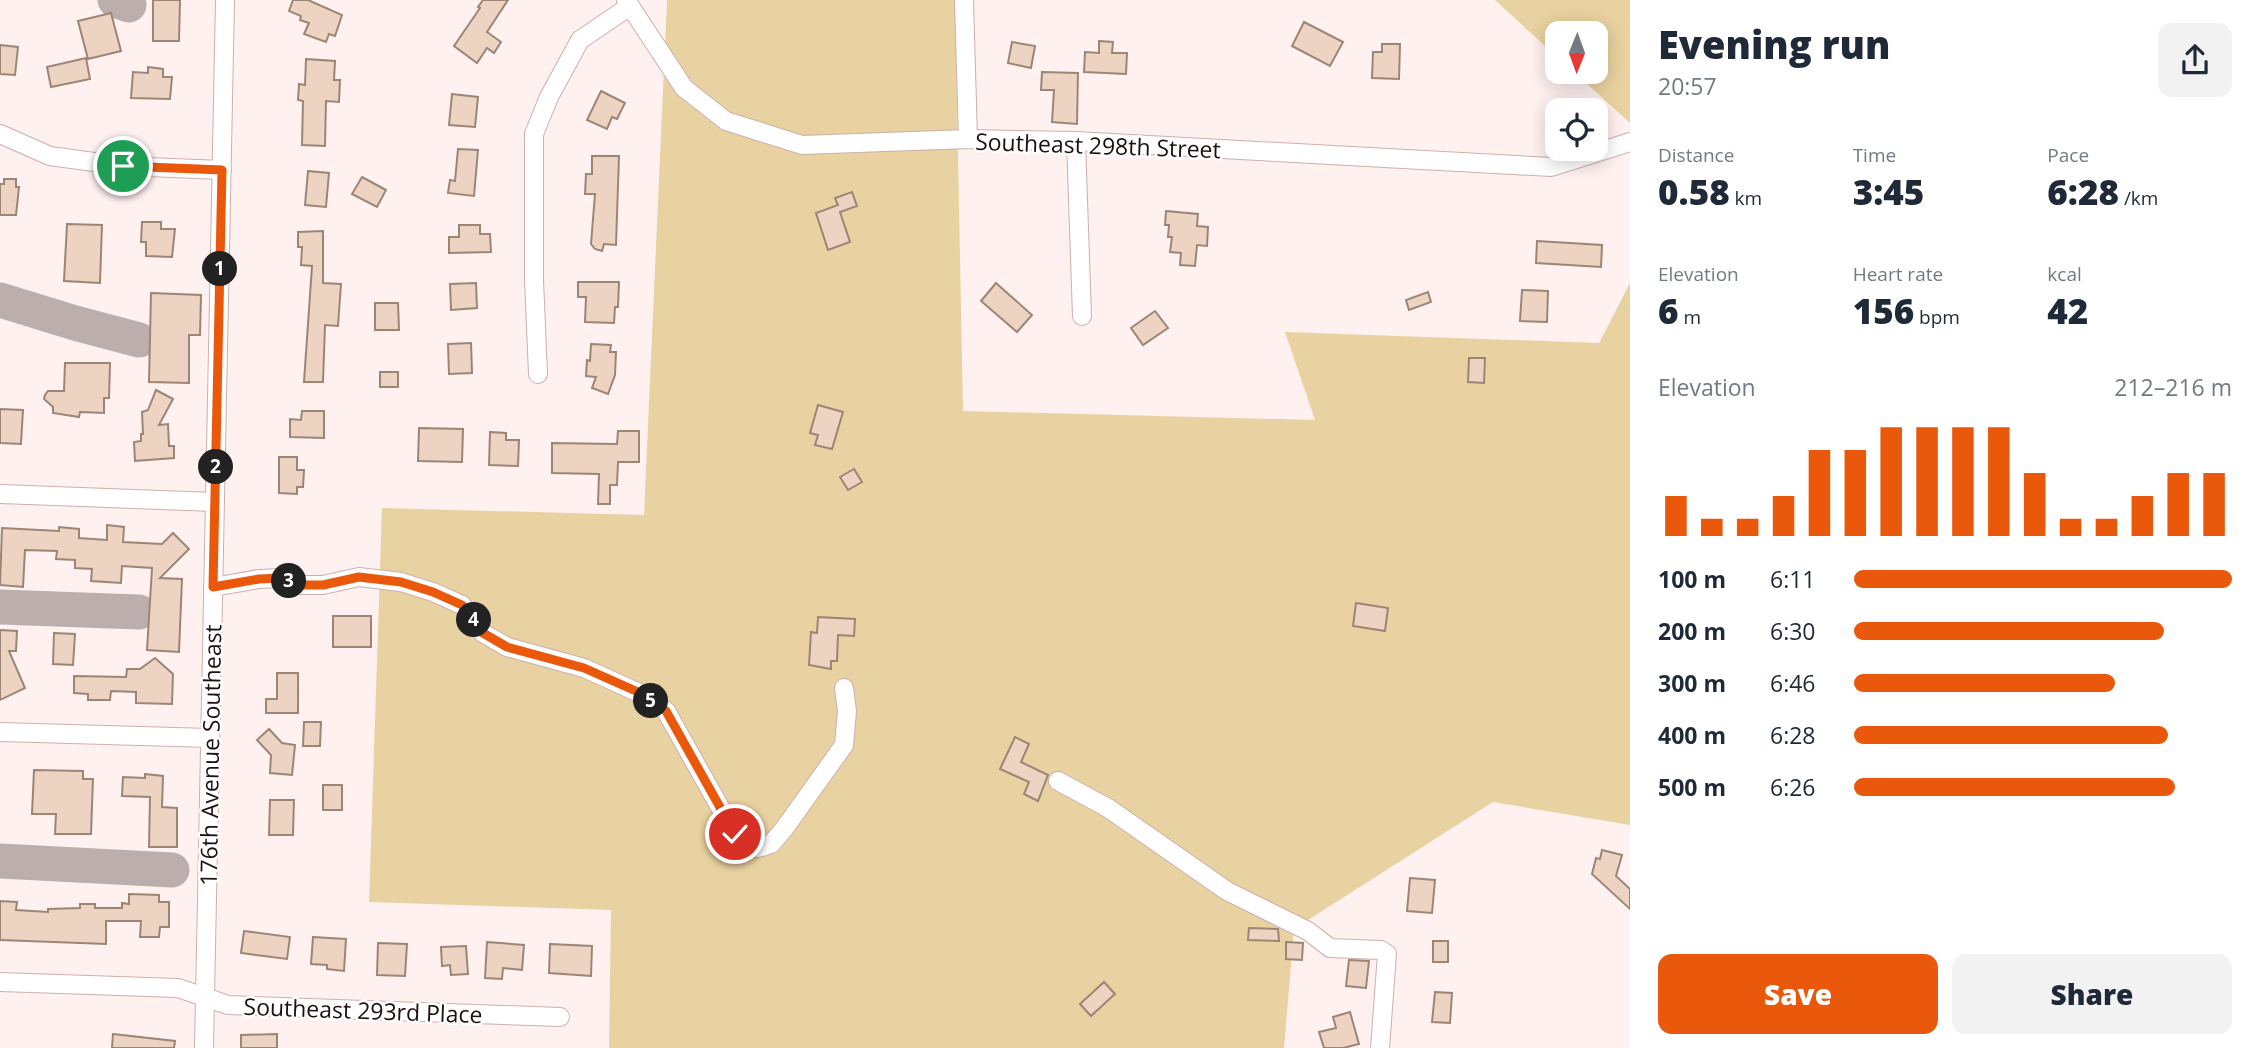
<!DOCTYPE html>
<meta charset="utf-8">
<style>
body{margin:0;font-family:"Open Sans",sans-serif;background:#f2f2f3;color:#1f2937;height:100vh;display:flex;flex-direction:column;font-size:26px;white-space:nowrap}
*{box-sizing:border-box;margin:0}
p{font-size:23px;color:#747a83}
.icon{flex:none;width:38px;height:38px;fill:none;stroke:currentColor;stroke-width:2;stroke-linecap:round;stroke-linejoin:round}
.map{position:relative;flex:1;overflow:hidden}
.sheet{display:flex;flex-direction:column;background:#fff;width:630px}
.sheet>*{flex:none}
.needle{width:46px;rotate:181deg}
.tools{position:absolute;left:1545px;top:21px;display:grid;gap:14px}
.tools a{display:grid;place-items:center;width:63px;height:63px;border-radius:14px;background:#fff;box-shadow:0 4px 18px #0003;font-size:35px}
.pin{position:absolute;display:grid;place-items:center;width:60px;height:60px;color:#fff;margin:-30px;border:4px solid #fff;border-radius:50%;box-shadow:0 2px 7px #0007}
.km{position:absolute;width:35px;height:35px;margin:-18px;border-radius:50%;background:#222;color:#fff;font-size:19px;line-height:35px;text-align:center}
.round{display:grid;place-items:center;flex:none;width:74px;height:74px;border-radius:14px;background:#f2f2f3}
.headline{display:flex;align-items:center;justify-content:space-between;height:119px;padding:0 28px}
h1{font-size:38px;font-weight:800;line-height:52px}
.figures{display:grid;grid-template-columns:repeat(3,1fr);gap:10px;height:119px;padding:7px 28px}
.figures div{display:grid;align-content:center}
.figures b{font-size:35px;font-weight:800}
.figures small{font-size:19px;font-weight:400}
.figures p{font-size:19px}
.chart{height:196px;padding:14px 28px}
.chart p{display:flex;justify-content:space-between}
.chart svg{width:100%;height:126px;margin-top:7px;stroke:#ea580c;stroke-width:6}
.button{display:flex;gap:14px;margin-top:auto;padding:14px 28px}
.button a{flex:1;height:80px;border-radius:14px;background:#ea580c;color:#fff;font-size:28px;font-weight:800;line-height:80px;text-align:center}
.button a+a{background:#f2f2f3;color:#1f2937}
ul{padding:0 28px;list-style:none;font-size:23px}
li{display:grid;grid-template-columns:112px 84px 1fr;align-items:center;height:52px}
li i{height:18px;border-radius:9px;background:#ea580c}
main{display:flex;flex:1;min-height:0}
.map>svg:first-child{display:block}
</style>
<main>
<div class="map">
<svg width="1630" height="1048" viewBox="0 0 1630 1048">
<rect width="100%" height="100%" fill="#fff1f0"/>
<!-- green -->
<g fill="#e9d2a1">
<polygon points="667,0 955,0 963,411 1315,420 1285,332 1599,343 1630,283 1630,825 1493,802 1294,929 1284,1048 609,1048 611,910 369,902 382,508 644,515"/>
<polygon points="1495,0 1630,0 1630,123 1574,72 1596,72 1596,33 1558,33 1557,57"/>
</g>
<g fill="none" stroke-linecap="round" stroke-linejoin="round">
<!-- taxiway -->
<g stroke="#bbaead" stroke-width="35">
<polyline points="115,0 129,5"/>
<polyline points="0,300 75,323 139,340"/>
<polyline points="0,607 139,612"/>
<polyline points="0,861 172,870"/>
</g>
</g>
<!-- building -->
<g fill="#edd3c2" stroke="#9d8576" stroke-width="2">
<polygon points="153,0 180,0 179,41 153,41"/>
<polygon points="293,0 308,0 342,15 335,36 329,34 326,42 304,34 309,23 300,20 301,16 289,11"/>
<polygon points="483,0 508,0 487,32 501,42 494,53 487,48 477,63 454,46 480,8 478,7"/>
<polygon points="111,13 121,51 88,59 78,21"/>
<polygon points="1304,22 1343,42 1330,66 1292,46"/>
<polygon points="1099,41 1113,42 1112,53 1127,53 1126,74 1084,72 1085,52 1099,53"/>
<polygon points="1012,42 1035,46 1031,68 1008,63"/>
<polygon points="1382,44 1400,44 1399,79 1372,78 1373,52 1382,52"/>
<polygon points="0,45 18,47 15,75 0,74"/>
<polygon points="86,58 90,79 51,87 47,67"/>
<polygon points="306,59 335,61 334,80 340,80 339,102 326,101 325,146 302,145 303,101 298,100 299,84 305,85"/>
<polygon points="148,67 163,69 163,77 172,77 170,99 131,98 133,72 148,73"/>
<polygon points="1042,72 1078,73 1077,124 1052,122 1054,90 1041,90"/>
<polygon points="601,91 625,103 617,119 612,117 607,129 587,120"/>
<polygon points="452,94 478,97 475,127 449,125"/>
<polygon points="458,149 478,150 474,196 448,193 450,180 455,181"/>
<polygon points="592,156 619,156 616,245 604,244 602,251 595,249 591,244 595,194 585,194 586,174 592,174"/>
<polygon points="308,171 329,173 326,207 305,205"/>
<polygon points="362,177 386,190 377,207 352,194"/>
<polygon points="4,179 16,179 16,187 19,187 16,215 0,215 0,184 4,184"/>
<polygon points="852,192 857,206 840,212 850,242 828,250 816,213 838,205 835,198"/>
<polygon points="1166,211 1198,214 1197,226 1208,227 1207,246 1197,245 1195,266 1180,265 1181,253 1170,252 1172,237 1168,237 1169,225 1165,225"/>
<polygon points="142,222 161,222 161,229 175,229 172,257 146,256 146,242 141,242"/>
<polygon points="67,224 102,225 100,283 64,281"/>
<polygon points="459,225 480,225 480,234 490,234 491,252 449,253 449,237 459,237"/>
<polygon points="323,231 323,283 341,284 338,326 325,325 323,382 304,382 312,266 301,265 302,247 298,247 298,232"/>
<polygon points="1537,241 1602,245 1601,267 1536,263"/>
<polygon points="578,282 619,282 618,307 615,307 614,323 585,322 586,297 578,297"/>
<polygon points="476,283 477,308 451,310 450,284"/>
<polygon points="996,283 1032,315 1017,332 981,301"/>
<polygon points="1522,290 1548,291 1547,322 1520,321"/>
<polygon points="1428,292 1431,302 1409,310 1406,300"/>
<polygon points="151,293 201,295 200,335 189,335 189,383 149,382"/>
<polygon points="375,303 398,303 399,330 375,330"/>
<polygon points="1155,311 1168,328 1143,345 1131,328"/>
<polygon points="471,343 472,373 449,374 448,344"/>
<polygon points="591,344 611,345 610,352 616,352 615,375 608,394 592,388 596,377 586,376 587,360 590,361"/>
<polygon points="1469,358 1485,358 1484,383 1468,382"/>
<polygon points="65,363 110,363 109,398 104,398 104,413 80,412 79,417 53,413 53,407 44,399 45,395 48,391 64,391"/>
<rect x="380" y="372" width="18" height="15"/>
<polygon points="156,390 173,399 159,425 168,424 169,446 174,446 174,458 135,461 134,442 141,441 141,434 143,434 142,412 148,410"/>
<polygon points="818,405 843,412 832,449 815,445 818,435 810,433"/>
<polygon points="0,409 23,410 21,444 0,443"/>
<polygon points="302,411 324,411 324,438 290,437 290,419 301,420"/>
<polygon points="419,428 463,429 462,462 418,461"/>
<polygon points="618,431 639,431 639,462 618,462 617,485 610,485 610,504 598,504 599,474 552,473 552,443 617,444"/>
<polygon points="490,432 506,433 506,440 519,440 518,466 489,465"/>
<polygon points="279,457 297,457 297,470 304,470 303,487 297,487 297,494 279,493"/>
<polygon points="854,469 862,482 848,490 840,477"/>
<polygon points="107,525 124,527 123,542 162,544 173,533 189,549 160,578 182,579 179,652 147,650 152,568 122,566 121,583 91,581 92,569 75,568 75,560 56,559 57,551 25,550 23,587 0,585 2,528 59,531 59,527 79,529 79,538 107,540"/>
<polygon points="1356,603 1388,608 1385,631 1353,626"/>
<rect x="333" y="616" width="38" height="31"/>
<polygon points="818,617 855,619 854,636 838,635 837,661 831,661 831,669 809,665 811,632 817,633"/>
<polygon points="0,630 17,631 16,651 9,651 25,688 0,700"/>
<polygon points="54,633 75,634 73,665 53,664"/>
<polygon points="155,658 173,674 172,704 136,703 136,692 111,691 110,700 88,700 88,694 74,693 74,676 126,677 127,669 140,669"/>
<polygon points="277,673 298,673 298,713 266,713 266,699 277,699"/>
<polygon points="304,722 321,722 320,746 303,746"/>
<polygon points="269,729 282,743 295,745 292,775 270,773 271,755 257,740"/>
<polygon points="1015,737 1029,744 1021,762 1048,775 1038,801 1024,794 1029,782 1000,769"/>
<polygon points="34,770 83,771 83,779 93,779 91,834 55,834 56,814 32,814"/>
<polygon points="145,774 163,776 162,807 177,808 177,847 149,847 150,797 122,796 123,777 145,778"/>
<rect x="323" y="785" width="19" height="25"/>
<polygon points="270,800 294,800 293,835 269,835"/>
<polygon points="1602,850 1622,855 1616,876 1630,889 1630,909 1592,874 1596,858 1600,859"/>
<polygon points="1410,878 1435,880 1432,913 1407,911"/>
<polygon points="129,894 159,895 159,902 169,902 169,927 160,927 159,937 140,937 141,921 106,921 106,944 0,940 0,901 17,902 16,910 48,912 48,909 80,908 80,904 95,904 95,908 122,908 122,903 129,904"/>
<polygon points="1249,928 1278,929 1279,941 1248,940"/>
<polygon points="244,931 290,937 287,959 241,953"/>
<polygon points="313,937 346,939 344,971 327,969 327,965 311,964"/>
<rect x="1433" y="941" width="15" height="21"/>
<polygon points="487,942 524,945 522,970 503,968 502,979 485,978"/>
<polygon points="1286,942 1303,943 1302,960 1286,959"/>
<polygon points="378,943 407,944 405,976 377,975"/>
<polygon points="550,944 592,946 591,976 549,973"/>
<polygon points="466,946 468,974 451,975 450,965 442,966 441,947"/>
<polygon points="1349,960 1369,961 1366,988 1346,986"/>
<polygon points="1104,982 1115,994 1091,1016 1080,1004"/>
<polygon points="1435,992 1452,993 1450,1023 1432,1022"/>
<polygon points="1350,1012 1359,1044 1343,1048 1324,1048 1319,1032 1336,1028 1333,1017"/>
<polygon points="113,1034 175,1041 174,1048 112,1048"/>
<polygon points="277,1034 277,1048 241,1048 241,1035"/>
</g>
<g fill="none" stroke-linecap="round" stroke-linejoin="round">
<defs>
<g id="minor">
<polyline points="626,0 684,88 726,121 802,145 968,139 1076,141 1551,167 1630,142"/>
<polyline points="964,0 968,139"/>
<polyline points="0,134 50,156 123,166 222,170"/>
<polyline points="1076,141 1082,316"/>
<polyline points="538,374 534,280 534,134 549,97 580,40 630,6"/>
<polyline points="0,494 215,502"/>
<polyline points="213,587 259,579 281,578 302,585 323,585 359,577 401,582 433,592 462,605 483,633 507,647 584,668 637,692 666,711 735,834 746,845 758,848 771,844 784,829 844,745 847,711 844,688"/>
<polyline points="0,732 210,738"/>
<polyline points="1058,781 1108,808 1227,891 1308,931 1330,948 1381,950 1387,954 1380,1048"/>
<polyline points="0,982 178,988 228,1005 560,1017"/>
<polyline points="204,1048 225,0"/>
</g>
</defs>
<!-- minor casing -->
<use href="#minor" stroke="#ceafac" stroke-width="20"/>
<!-- minor -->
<use href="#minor" stroke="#fff" stroke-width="18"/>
</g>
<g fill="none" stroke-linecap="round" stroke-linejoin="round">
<defs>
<polyline id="route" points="123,166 222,170 213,587 259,579 281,578 302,585 323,585 359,577 401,582 433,592 462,605 483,633 507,647 584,668 638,692 666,711 735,834"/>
</defs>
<!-- route casing -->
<use href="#route" stroke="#fff" stroke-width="14"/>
<!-- route -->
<use href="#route" stroke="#ea580c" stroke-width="9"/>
</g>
<g text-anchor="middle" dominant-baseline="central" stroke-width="5" stroke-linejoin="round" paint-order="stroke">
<!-- street labels -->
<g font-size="23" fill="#1c1110" stroke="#fff">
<text transform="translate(1098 145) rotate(2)">Southeast 298th Street</text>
<text transform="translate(210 755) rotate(-89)">176th Avenue Southeast</text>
<text transform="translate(363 1010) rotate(2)">Southeast 293rd Place</text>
</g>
</g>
</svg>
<div class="tools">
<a><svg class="needle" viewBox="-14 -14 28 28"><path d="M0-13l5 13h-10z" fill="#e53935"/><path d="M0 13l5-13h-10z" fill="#747a83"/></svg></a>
<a><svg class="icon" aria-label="locate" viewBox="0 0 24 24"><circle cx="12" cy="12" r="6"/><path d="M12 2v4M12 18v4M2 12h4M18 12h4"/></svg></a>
</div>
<div class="pin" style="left:123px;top:166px;background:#1e9e55"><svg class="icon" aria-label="arrive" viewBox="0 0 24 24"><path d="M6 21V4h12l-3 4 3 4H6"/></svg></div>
<div class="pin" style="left:735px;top:834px;background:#d93025"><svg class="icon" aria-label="check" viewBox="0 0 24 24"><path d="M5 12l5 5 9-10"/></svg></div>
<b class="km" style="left:220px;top:269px">1</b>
<b class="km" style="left:216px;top:467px">2</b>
<b class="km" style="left:289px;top:581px">3</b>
<b class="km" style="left:474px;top:620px">4</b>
<b class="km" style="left:651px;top:701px">5</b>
</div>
<section class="sheet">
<div class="headline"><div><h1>Evening run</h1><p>20:57</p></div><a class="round"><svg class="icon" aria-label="share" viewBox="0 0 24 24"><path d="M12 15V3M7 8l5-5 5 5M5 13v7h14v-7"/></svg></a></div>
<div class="figures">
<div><p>Distance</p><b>0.58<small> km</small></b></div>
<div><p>Time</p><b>3:45</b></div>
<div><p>Pace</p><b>6:28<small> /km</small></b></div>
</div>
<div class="figures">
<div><p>Elevation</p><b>6<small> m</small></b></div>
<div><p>Heart rate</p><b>156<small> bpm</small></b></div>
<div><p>kcal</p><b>42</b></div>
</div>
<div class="chart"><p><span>Elevation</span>212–216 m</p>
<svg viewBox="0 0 160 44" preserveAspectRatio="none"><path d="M5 44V30M15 44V38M25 44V38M35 44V30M45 44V14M55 44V14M65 44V6M75 44V6M85 44V6M95 44V6M105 44V22M115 44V38M125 44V38M135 44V30M145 44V22M155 44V22"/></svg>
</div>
<ul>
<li><b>100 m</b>6:11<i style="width:100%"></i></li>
<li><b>200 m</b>6:30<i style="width:82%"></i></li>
<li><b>300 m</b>6:46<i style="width:69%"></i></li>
<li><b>400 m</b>6:28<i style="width:83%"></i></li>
<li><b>500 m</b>6:26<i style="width:85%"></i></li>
</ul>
<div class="button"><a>Save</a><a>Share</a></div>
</section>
</main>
